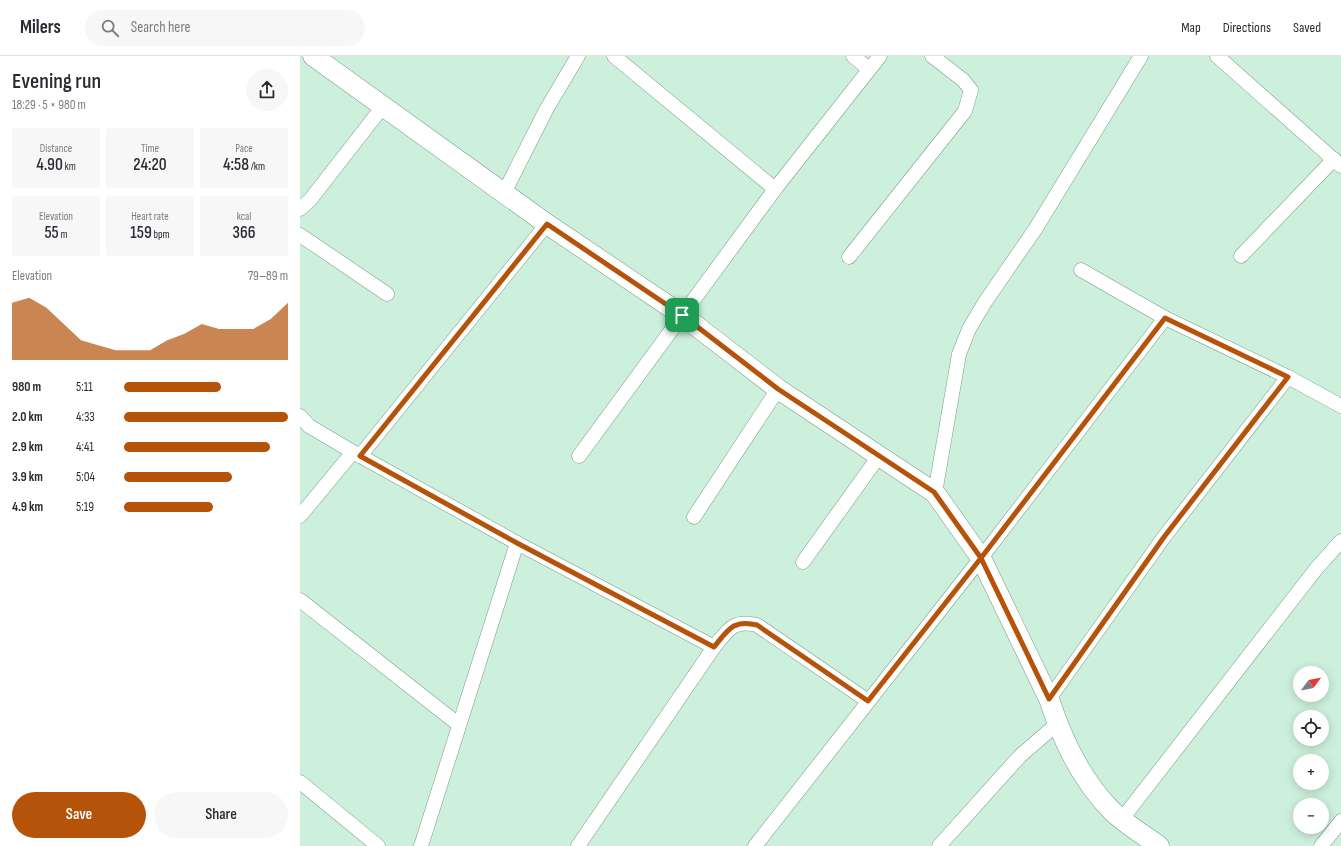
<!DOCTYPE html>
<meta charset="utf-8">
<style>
body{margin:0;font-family:"Sofia Sans Condensed",sans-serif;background:#f7f7f7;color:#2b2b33;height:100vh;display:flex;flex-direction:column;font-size:15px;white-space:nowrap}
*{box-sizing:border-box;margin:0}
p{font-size:13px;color:#7c7c81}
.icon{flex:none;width:22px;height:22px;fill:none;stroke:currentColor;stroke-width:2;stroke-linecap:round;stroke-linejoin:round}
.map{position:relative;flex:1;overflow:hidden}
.drawer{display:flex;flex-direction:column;background:#fff;width:300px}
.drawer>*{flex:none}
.needle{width:26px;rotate:58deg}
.fabs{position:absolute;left:993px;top:610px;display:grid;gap:8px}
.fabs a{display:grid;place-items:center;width:36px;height:36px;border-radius:50%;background:#fff;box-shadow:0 2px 10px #0003;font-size:20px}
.pin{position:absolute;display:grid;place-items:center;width:34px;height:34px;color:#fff;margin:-17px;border-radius:8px;box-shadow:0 2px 6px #0006}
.round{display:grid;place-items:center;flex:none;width:42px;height:42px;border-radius:21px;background:#f7f7f7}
.overview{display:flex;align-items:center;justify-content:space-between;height:68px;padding:0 12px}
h1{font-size:22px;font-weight:600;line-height:30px}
.figures{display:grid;grid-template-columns:repeat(3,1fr);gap:6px;height:68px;padding:4px 12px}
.figures div{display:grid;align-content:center;border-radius:4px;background:#f7f7f7;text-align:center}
.figures b{font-size:17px;font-weight:600}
.figures small{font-size:11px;font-weight:400}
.figures p{font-size:11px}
.chart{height:112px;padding:8px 12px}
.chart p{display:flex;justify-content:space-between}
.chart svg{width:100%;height:72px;margin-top:4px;fill:#b45309;opacity:.7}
.button{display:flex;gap:8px;margin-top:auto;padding:8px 12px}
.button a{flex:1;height:46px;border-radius:24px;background:#b45309;color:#fff;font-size:16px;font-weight:600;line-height:46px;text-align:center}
.button a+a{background:#f7f7f7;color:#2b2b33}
ul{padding:0 12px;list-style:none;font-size:13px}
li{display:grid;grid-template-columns:64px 48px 1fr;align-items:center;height:30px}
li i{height:10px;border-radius:5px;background:#b45309}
header{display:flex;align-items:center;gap:24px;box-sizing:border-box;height:56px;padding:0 20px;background:#fff;border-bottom:1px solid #e1e1e2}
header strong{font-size:19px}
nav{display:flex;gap:22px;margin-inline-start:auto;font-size:14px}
.search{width:280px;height:36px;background:#f7f7f7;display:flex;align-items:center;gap:10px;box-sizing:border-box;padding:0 14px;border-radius:22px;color:#7c7c81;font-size:15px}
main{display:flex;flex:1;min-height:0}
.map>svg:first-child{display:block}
</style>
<header>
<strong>Milers</strong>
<div class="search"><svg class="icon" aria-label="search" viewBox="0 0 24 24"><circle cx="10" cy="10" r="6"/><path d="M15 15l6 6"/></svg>Search here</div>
<nav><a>Map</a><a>Directions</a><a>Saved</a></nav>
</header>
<main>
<section class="drawer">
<div class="overview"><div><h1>Evening run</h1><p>18:29 · 5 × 980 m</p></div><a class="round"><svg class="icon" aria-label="share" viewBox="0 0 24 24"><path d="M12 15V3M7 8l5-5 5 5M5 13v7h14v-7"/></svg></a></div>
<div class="figures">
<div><p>Distance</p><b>4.90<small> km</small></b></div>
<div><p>Time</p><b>24:20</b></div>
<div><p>Pace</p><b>4:58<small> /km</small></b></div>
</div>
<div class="figures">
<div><p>Elevation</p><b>55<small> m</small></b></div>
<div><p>Heart rate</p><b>159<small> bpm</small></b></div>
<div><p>kcal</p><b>366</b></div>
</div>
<div class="chart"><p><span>Elevation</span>79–89 m</p>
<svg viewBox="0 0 160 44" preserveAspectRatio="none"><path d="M0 44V9L10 6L20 12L30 22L40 32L50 35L60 38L70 38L80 38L90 32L100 28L110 22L120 25L130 25L140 25L150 19L160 9V44z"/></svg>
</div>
<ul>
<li><b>980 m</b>5:11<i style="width:59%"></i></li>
<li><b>2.0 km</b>4:33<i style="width:100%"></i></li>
<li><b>2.9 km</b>4:41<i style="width:89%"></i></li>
<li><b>3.9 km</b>5:04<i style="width:66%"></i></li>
<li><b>4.9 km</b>5:19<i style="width:54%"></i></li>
</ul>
<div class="button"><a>Save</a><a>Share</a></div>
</section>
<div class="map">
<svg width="1041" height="790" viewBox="0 0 1041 790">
<rect width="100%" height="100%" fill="#ccf0db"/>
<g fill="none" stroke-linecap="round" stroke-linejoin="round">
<defs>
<g id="street">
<polyline points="314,0 475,133"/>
<polyline points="553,0 569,13"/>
<polyline points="917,0 1041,110"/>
<polyline points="204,137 246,54 278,0"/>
<polyline points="0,153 10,144 84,49"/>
<polyline points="0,179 87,238"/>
<polyline points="941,200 1034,103"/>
<polyline points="549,201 665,55 671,34 663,24 632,0"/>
<polyline points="781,214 865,262"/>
<path d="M0 360 9 370 53 396 217 487 414 591C428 574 433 563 457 569L568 645"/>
<polyline points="60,400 247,168"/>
<polyline points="279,400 475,133 580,0"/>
<polyline points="635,437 659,298 669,273 685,246 736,172 841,0"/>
<polyline points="0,460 53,396"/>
<polyline points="394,461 478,333"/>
<polyline points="503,506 579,400"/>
<polyline points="0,544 158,668"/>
<polyline points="749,643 864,481 988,321"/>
<polyline points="0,726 78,790"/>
<polyline points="822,763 1016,513 1041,485"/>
<polyline points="121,790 217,487"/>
<polyline points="278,790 414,591"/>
<polyline points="455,790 681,502 865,262 988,321 1041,350"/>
<polyline points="639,790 720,700 757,668"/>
<polyline points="1021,790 1041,765"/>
</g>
<path id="secondary" d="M13 0 247 168 382 259 478 333 635 437 681 502 749 643C762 683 782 725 812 755 825 768 844 779 859 790"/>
</defs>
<!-- street casing -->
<use href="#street" stroke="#7a9c89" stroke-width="15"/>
<!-- secondary casing -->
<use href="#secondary" stroke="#7a9c89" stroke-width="21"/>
<!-- street -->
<use href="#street" stroke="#fff" stroke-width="14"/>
<!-- secondary -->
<use href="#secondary" stroke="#fff" stroke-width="20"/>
</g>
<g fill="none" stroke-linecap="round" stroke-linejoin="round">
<defs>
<path id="route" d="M382 259 247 168 60 400 217 487 414 591C428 574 433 563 457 569L568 645 681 502 749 643 864 481 988 321 865 262 681 502 634 436 478 333 382 259"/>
</defs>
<!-- route casing -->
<use href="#route" stroke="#fff" stroke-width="8"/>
<!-- route -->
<use href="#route" stroke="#b45309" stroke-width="5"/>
</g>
</svg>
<div class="fabs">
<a><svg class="needle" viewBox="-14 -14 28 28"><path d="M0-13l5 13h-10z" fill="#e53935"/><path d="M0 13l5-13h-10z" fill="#7c7c81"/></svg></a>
<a><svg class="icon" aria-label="locate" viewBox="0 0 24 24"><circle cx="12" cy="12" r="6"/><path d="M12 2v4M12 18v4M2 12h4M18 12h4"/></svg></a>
<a>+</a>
<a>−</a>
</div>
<div class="pin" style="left:382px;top:259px;background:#1e9e55"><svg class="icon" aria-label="arrive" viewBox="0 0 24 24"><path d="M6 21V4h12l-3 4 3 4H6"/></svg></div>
</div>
</main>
